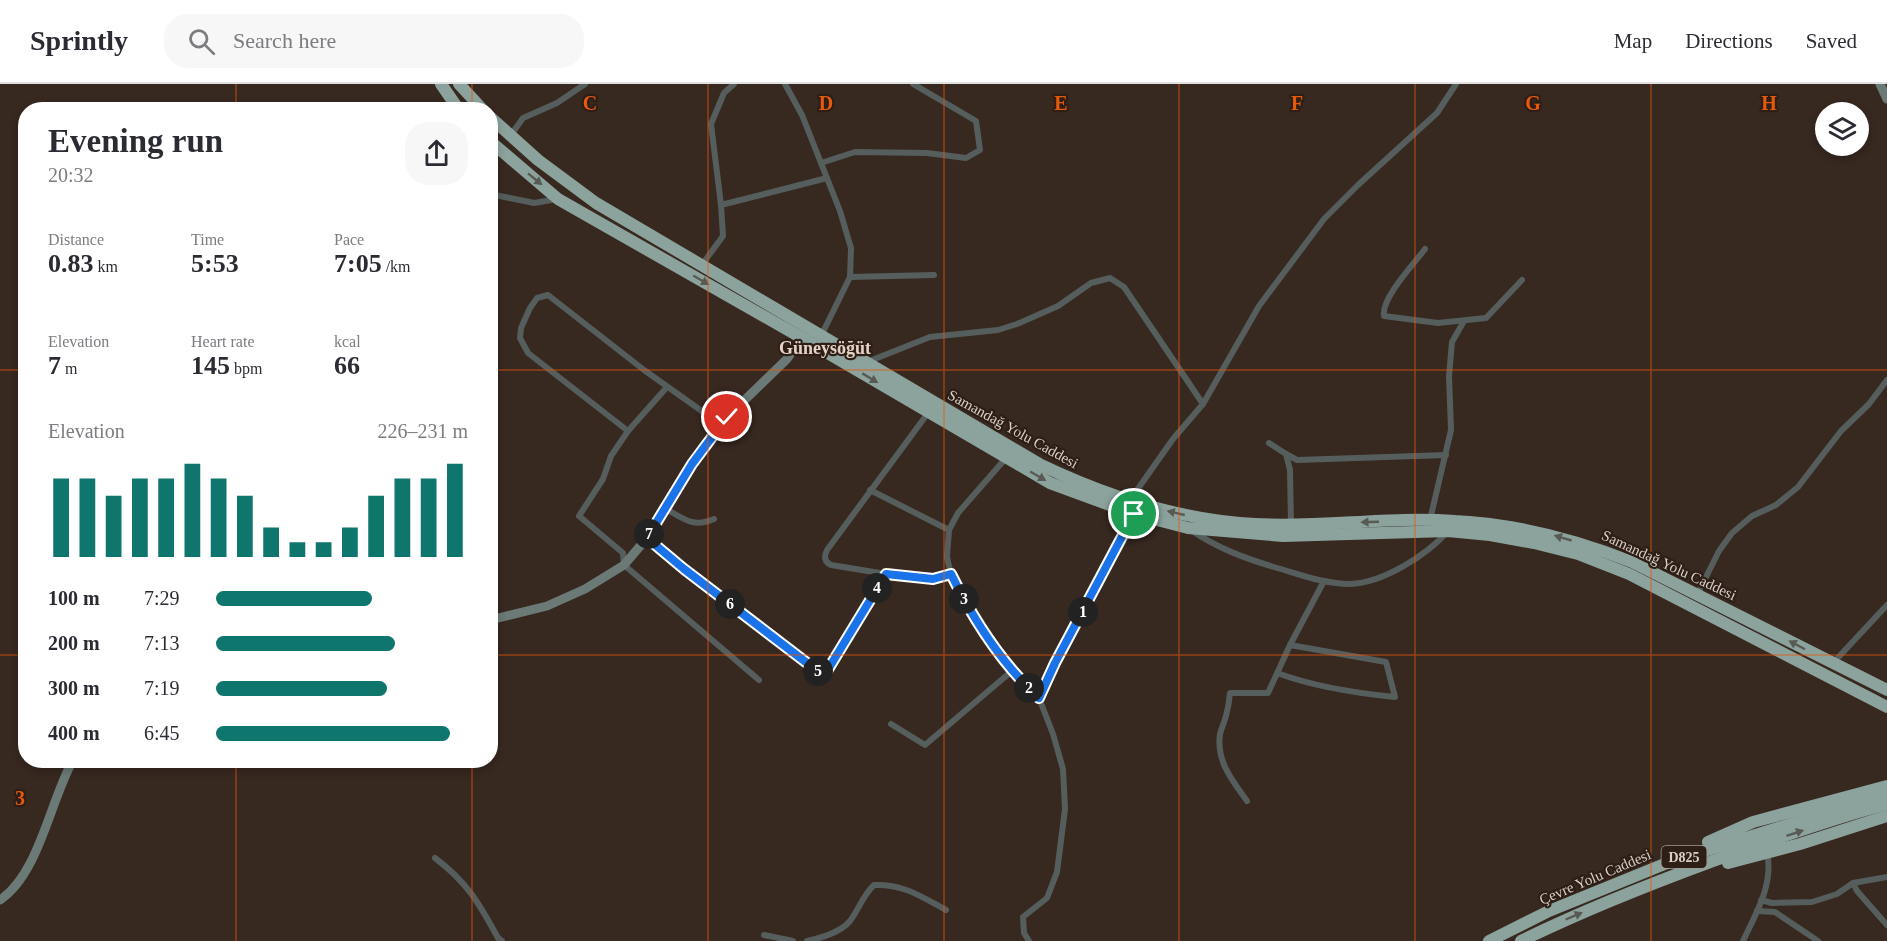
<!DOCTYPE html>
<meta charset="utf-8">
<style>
body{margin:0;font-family:Georgia,serif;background:#f7f7f7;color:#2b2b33;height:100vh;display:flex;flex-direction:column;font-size:22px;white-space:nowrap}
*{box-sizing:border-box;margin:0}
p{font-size:20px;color:#7c7c81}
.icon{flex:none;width:33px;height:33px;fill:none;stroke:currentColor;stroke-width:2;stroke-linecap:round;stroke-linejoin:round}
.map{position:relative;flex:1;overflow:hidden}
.details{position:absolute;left:18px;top:18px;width:480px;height:666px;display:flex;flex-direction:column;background:#fff;border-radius:24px;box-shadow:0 3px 9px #0003}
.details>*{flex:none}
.fabs{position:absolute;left:1815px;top:18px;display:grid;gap:12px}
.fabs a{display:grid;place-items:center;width:54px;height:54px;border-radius:50%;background:#fff;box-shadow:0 3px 9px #0003;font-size:30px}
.pin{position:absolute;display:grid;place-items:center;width:51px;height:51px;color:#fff;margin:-26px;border:3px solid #fff;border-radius:50%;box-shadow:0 2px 6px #0007}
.km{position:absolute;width:30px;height:30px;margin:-15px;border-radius:50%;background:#222;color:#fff;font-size:16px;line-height:30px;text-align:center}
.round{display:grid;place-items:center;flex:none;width:63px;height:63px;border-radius:24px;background:#f7f7f7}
.summary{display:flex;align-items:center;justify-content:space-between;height:102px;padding:0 30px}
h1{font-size:33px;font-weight:800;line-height:45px}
.stats{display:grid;grid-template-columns:repeat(3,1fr);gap:9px;height:102px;padding:6px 30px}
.stats div{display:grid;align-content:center}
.stats b{font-size:26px;font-weight:800}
.stats small{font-size:16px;font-weight:400}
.stats p{font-size:16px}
.chart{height:168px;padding:12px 30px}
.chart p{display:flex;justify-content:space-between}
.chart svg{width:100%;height:108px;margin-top:6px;stroke:#0f766e;stroke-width:6}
ul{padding:0 30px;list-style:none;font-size:20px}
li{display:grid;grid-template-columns:96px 72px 1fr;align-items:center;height:45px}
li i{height:15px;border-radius:8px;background:#0f766e}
header{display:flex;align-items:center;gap:36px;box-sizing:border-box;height:84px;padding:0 30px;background:#fff;border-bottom:2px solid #e1e1e2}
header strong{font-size:28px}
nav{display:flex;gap:33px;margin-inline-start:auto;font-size:21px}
.search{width:420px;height:54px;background:#f7f7f7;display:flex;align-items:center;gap:15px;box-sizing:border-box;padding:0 21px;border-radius:24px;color:#7c7c81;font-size:22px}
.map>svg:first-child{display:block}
</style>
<header>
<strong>Sprintly</strong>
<div class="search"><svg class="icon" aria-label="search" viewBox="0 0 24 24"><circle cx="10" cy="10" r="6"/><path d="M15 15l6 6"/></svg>Search here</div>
<nav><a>Map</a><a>Directions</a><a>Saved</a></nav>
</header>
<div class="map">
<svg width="1887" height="857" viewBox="0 0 1887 857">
<rect width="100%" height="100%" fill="#372820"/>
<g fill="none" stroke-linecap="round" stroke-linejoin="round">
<!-- street -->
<g stroke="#555e5c" stroke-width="6">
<polyline points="785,0 802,31 840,127 851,164 850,193 821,252"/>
<polyline points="511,51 523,34 557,19 585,0"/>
<polyline points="821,79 855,68 927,69 966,74 980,66 976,37 913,0"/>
<polyline points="490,110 534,119 557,115"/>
<polyline points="721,121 827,94"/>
<path d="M1425 165C1414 180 1381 214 1384 232L1438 239 1486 234 1522 196"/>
<polyline points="701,182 723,152 721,121 711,40 724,9 734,0"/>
<polyline points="850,193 934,191"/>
<polyline points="867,278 930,253 998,246 1017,240 1058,222 1091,199 1110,194 1124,203 1203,320"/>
<polyline points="667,303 628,347 611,372 603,395 579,432 623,469 624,481 759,596"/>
<polyline points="628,347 528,269 520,254 521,244 530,224 537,214 548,211 644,286 720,340"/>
<polyline points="1269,359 1286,370 1290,386 1291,440"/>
<polyline points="1286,370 1297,376 1446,371"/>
<polyline points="1006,374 958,429 949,446 947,473 951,491 971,527 1013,586 1039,614 1053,650 1063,685 1065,725 1057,788 1047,814 1023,833 1024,849 1029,857"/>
<polyline points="870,406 949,446"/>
<polyline points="1130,416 1173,355 1203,320 1259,222 1324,135 1358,101 1437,29 1456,0"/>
<path d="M666 425C684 435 693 444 714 435"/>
<polyline points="1430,436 1451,346 1449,292 1452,258 1464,237"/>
<path d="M1191 446C1217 464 1244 474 1274 483 1299 490 1324 500 1350 500 1383 499 1427 471 1448 447"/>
<polyline points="647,454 684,485 824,592 886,490 933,494 951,491"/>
<path d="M886 490 831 481C824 478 824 472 827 466L928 329"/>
<polyline points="1698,509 1719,467 1732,449 1752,432 1776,421 1798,403 1841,347 1869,320 1887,296"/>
<polyline points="1833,579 1887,521"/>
<path d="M1277 589C1315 603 1354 609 1395 613L1386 578 1290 561"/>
<polyline points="1039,614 1055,579 1134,431"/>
<polyline points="891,640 925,661 1013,586"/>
<path d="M1247 717C1232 696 1216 677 1220 650 1222 642 1226 635 1227 627 1229 621 1229 615 1230 609H1268L1290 561 1324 497"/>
<path d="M435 774C467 798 479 819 498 854L502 857"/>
<polyline points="1853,799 1857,807 1887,841"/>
<polyline points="1761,816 1772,819 1812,818 1837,810 1853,799 1887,793"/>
<polyline points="1757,827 1775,828 1818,857"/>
<polyline points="764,851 793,857"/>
<path d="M807 857C821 854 840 849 850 837 859 825 863 811 874 801 904 800 920 812 946 826"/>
<path d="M1743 857C1756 829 1774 800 1767 768"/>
</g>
<!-- secondary -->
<g stroke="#6b7a76" stroke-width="9">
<polyline points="1880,0 1887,15"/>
<polyline points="490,536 547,522 585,505 624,481 647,454 692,380 720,340 787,275 802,254"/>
<path d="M0 816C39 790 50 717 73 676"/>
</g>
<!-- highway -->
<g stroke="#8ca39d" stroke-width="12">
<polyline points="441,0 459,26"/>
<polyline points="459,0 483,26"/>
<path d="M490 33 538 76 596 119 1041 381C1108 413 1180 436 1255 440 1321 444 1388 432 1455 437 1517 440 1574 455 1632 478L1887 606"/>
<polyline points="490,57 558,115 802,254 1050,399 1134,430 1188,444 1283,452 1448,447 1490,451 1534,459 1578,470 1629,490 1887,623"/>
<polyline points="1708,758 1753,738 1887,702"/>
<polyline points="1728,779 1800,760 1887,732"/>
<polyline points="1489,857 1549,827 1672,777 1887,710"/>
<path d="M1521 857C1582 827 1645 802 1710 778 1768 757 1827 736 1887 720"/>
</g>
</g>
<!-- one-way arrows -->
<defs><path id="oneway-solid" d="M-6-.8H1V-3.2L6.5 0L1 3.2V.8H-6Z" transform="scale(1.5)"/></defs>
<g fill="#585a53">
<use href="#oneway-solid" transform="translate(535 95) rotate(39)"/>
<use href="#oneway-solid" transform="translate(701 196) rotate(30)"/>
<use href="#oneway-solid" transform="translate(870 294) rotate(31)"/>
<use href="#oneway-solid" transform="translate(1038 392) rotate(30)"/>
<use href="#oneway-solid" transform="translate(1176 429) rotate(-167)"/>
<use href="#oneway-solid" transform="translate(1370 438) rotate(178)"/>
<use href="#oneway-solid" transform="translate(1563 454) rotate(-164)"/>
<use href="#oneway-solid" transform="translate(1797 561) rotate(-152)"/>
<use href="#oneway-solid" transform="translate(1795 749) rotate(-18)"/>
<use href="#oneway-solid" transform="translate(1574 832) rotate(-23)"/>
</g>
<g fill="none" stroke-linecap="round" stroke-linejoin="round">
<defs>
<path id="route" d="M727 333 692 380 647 454 684 485 824 592 886 490 933 495 951 490C973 535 1002 580 1039 614L1055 579 1134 430"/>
</defs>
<!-- route casing -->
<use href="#route" stroke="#fff" stroke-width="12"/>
<!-- route -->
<use href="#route" stroke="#1a73e8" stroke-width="8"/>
</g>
<!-- grid -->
<path fill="none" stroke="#e8590c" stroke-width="1.5" stroke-opacity="0.55" d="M236 0V26M472 0V26M708 0V857M944 0V857M1179 0V857M1415 0V857M1651 0V857M0 286H26M490 286H1887M0 571H26M490 571H1887M236 676V857M472 676V857"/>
<g text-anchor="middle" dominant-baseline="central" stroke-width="4.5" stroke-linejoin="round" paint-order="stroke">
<!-- shield labels -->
<rect fill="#2d1e16" stroke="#a59a93" stroke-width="1.5" x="1661.5" y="762" width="45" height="22" rx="4.5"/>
<g font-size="14" font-weight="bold" fill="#d9cfc9">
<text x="1684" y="773">D825</text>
</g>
<!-- street labels -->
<g font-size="15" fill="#d9cfc9" stroke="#2d1e16">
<text transform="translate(1013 345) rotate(29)">Samandağ Yolu Caddesi</text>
<text transform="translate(1669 481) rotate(25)">Samandağ Yolu Caddesi</text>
<text transform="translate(1595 793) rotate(-23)">Çevre Yolu Caddesi</text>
</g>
<!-- quarter labels -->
<g font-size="18" font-weight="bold" fill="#e7d2c8" stroke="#2d1e16">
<text x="825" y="264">Güneysöğüt</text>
</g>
</g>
<g font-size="20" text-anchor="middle" font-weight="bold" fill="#e8590c" stroke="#2d1e16" stroke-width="4.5" stroke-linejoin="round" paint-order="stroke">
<text x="590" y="26">C</text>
<text x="826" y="26">D</text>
<text x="1061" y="26">E</text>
<text x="1297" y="26">F</text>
<text x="1533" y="26">G</text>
<text x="1769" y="26">H</text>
<text x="20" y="721">3</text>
</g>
</svg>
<div class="fabs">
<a><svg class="icon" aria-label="layers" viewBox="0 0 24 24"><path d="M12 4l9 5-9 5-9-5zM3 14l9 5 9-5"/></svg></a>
</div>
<div class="pin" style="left:1134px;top:430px;background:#1e9e55"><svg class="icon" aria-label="arrive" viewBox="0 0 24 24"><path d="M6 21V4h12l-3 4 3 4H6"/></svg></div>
<div class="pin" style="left:727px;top:333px;background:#d93025"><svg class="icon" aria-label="check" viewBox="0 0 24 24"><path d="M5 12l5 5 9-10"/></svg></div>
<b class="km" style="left:1083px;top:528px">1</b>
<b class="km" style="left:1029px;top:604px">2</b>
<b class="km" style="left:964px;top:515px">3</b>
<b class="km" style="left:877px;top:504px">4</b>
<b class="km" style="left:818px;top:587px">5</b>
<b class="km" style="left:730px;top:520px">6</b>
<b class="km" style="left:649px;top:450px">7</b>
<section class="details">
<div class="summary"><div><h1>Evening run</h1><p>20:32</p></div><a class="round"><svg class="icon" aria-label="share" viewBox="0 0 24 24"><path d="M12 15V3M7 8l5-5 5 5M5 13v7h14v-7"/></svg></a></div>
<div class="stats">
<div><p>Distance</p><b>0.83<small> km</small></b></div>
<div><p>Time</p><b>5:53</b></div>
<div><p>Pace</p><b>7:05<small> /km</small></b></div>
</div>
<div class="stats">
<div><p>Elevation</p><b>7<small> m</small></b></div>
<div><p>Heart rate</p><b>145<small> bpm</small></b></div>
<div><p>kcal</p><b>66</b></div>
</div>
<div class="chart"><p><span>Elevation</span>226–231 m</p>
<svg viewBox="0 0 160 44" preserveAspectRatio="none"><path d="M5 44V12M15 44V12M25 44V19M35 44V12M45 44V12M55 44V6M65 44V12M75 44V19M85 44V32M95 44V38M105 44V38M115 44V32M125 44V19M135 44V12M145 44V12M155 44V6"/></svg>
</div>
<ul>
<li><b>100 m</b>7:29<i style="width:62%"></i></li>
<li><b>200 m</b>7:13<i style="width:71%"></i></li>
<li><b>300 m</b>7:19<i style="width:68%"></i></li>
<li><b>400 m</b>6:45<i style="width:93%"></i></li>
</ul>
</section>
</div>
